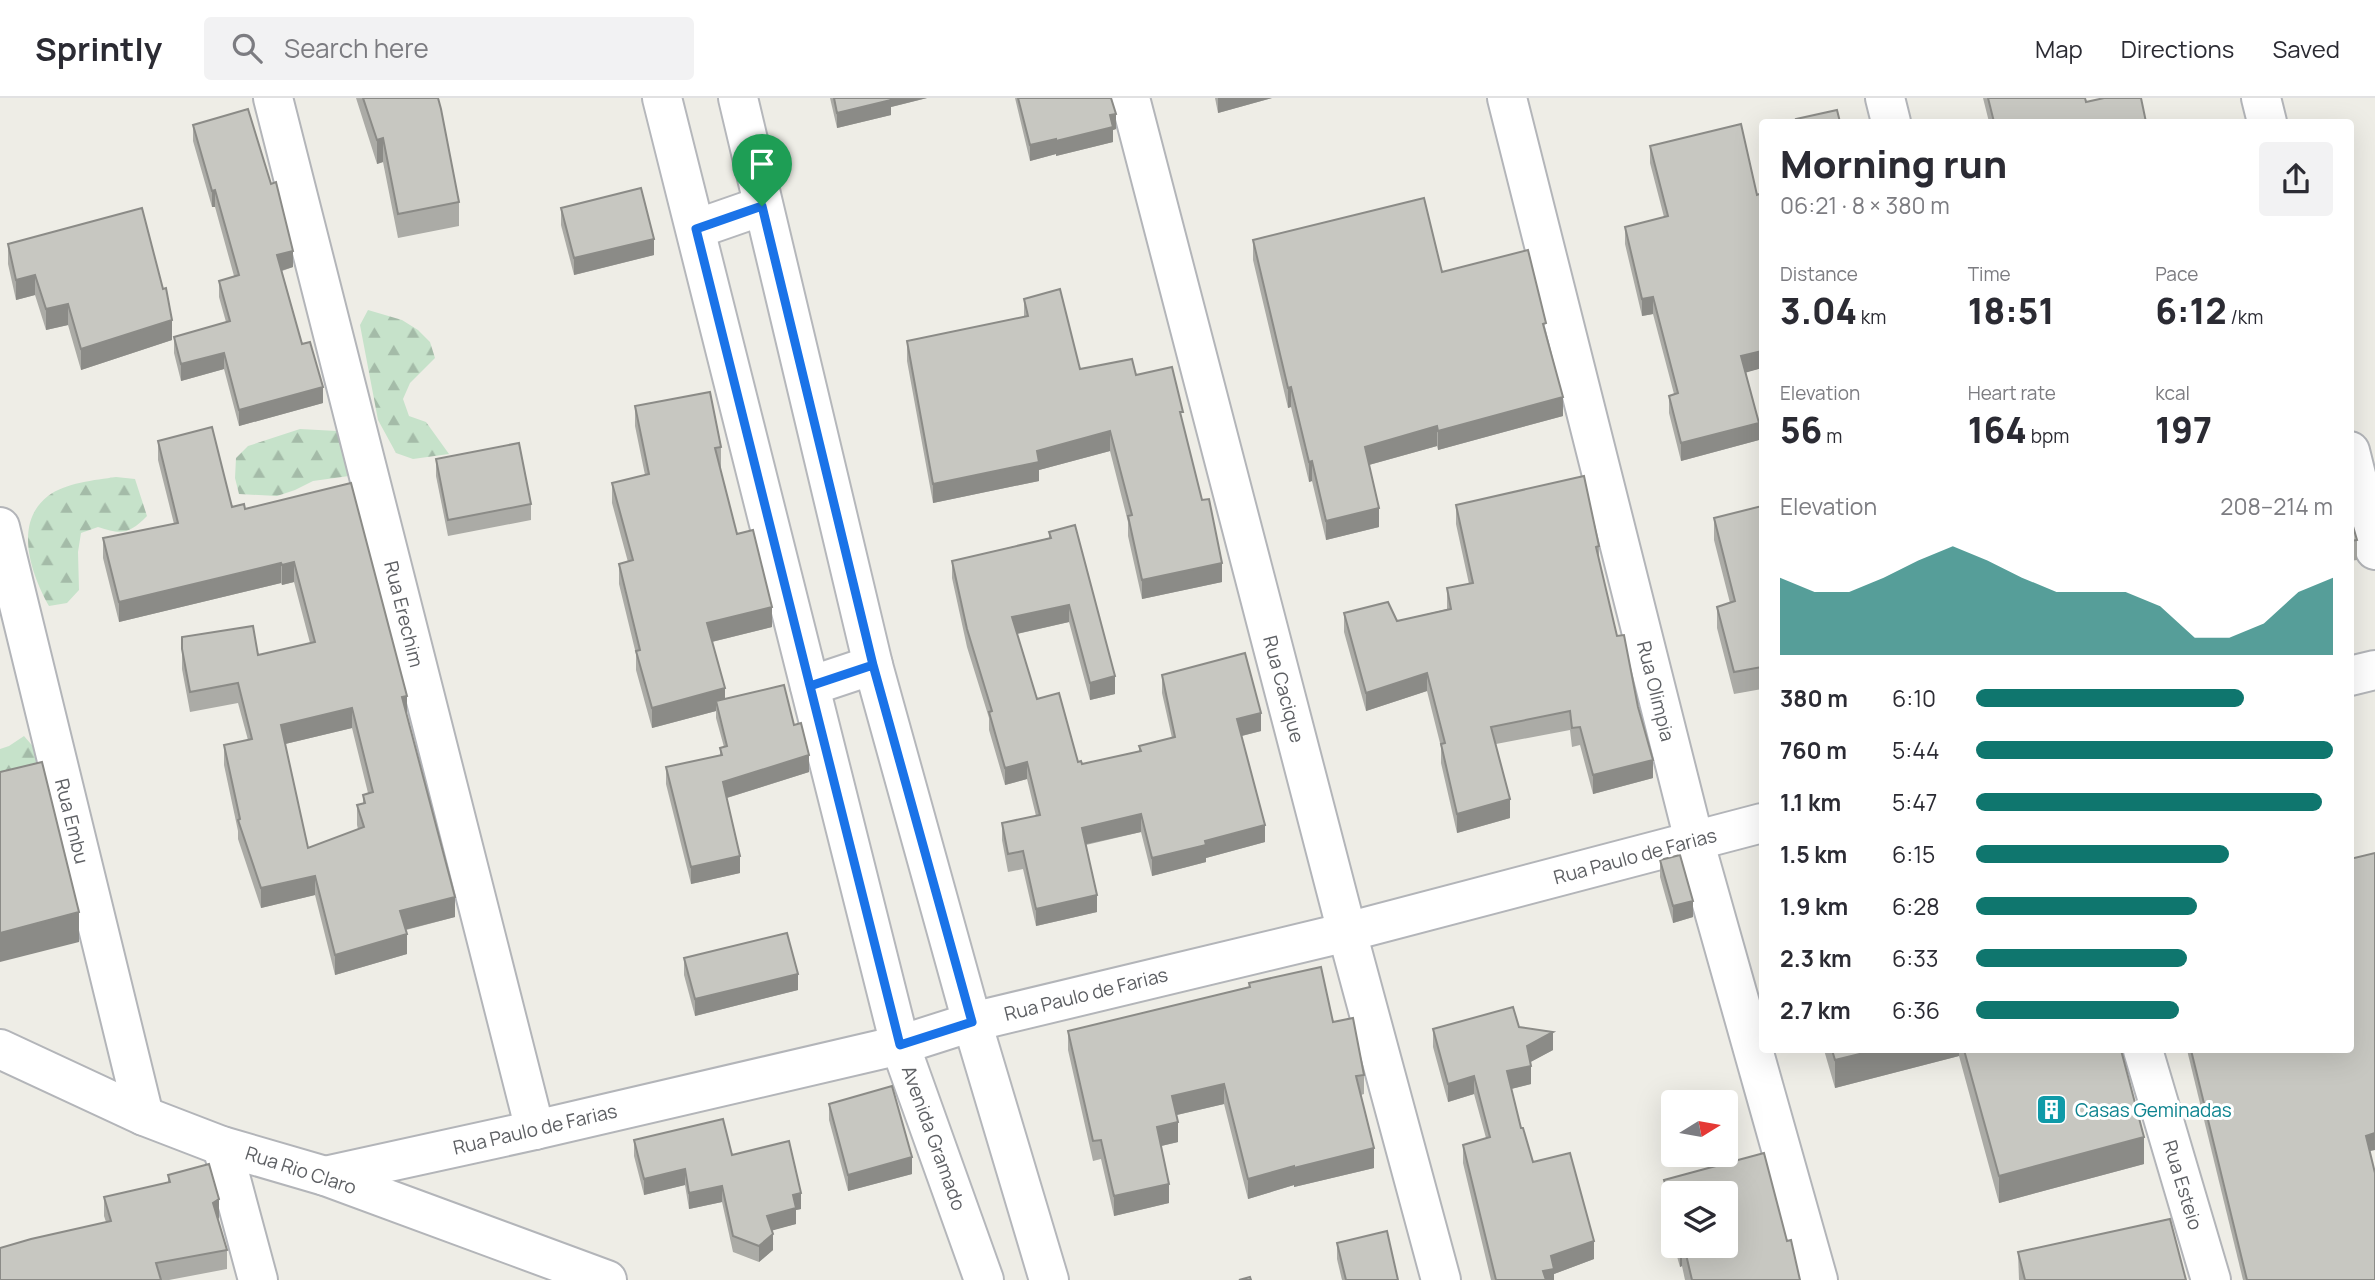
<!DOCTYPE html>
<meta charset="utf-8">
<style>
body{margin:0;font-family:Manrope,sans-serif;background:#f2f2f3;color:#2b2b33;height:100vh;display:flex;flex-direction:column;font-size:26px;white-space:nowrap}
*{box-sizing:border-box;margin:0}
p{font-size:23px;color:#7c7c81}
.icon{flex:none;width:38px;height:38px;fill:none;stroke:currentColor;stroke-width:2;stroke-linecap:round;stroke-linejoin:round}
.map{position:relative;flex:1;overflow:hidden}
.panel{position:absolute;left:1759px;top:21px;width:595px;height:934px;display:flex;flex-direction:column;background:#fff;border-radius:7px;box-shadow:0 7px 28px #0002}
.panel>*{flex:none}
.needle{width:46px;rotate:79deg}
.tools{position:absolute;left:1661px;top:992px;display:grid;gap:14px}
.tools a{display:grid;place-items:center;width:77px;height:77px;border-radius:7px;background:#fff;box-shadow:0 7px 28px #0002;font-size:35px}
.pin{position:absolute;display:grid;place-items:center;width:60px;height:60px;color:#fff;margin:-72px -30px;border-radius:50% 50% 50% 0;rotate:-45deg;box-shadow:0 0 7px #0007}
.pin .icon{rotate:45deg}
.round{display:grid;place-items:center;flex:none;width:74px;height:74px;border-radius:7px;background:#f2f2f3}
.head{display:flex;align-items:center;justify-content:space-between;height:119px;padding:0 21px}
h1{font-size:38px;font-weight:800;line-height:52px}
.metrics{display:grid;grid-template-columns:repeat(3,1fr);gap:10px;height:119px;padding:7px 21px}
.metrics div{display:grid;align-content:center}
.metrics b{font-size:35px;font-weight:800}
.metrics small{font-size:19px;font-weight:400}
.metrics p{font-size:19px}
.chart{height:196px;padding:14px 21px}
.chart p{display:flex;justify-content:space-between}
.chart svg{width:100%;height:126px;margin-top:7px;fill:#0f766e;opacity:.7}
ul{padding:0 21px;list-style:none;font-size:23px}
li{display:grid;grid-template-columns:112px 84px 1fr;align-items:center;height:52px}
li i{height:18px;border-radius:9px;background:#0f766e}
header{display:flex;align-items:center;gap:42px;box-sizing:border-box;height:98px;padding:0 35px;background:#fff;border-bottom:2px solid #e1e1e2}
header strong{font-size:33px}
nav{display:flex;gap:38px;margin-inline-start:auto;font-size:24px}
.search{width:490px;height:63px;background:#f2f2f3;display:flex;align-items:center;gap:18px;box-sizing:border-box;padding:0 24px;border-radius:7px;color:#7c7c81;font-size:26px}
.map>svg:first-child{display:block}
</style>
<header>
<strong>Sprintly</strong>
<div class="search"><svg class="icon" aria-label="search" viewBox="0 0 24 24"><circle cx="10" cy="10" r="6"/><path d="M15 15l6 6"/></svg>Search here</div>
<nav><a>Map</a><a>Directions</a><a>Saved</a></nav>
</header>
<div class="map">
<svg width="2375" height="1182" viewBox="0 0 2375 1182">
<defs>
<pattern id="forest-firs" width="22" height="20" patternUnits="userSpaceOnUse" patternTransform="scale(1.75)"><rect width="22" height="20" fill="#c6e2ca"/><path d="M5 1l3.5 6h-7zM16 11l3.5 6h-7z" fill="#a4bba8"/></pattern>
</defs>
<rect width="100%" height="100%" fill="#eeede6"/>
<!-- forest -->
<g fill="url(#forest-firs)">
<polygon points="368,212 402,222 418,232 430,244 435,260 410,285 403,301 409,318 426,324 449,356 413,361 396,355 378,322 360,227"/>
<polygon points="300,331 337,333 352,343 356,361 349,378 313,383 295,392 277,398 239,396 235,380 236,360 248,348"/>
<path d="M116 379 135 381 147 418C129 436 122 437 98 429L81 435 78 454 79 492 67 505 49 508C31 476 13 425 48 398 65 385 95 382 116 379Z"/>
<polygon points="24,638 43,660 30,676 0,688 0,651 9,648"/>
</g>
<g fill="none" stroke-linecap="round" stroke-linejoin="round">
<defs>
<g id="street">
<polyline points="273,0 535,1032"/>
<polyline points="1130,0 1347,834 1441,1182"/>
<polyline points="1507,0 1694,742 1818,1182"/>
<polyline points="1885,0 1891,24"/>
<polyline points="2261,0 2267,24"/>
<polyline points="2350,353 2375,452"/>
<polyline points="0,429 144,1018"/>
<polyline points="2350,578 2375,572"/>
<polyline points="0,951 144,1018 222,1048 325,1078 607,1182"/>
<polyline points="2143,952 2211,1182"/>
<polyline points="222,1048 258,1182"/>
<polyline points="325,1078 535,1032 900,947 972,924 1347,834 1762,725"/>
</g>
<g id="secondary">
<polyline points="662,0 900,947 984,1182"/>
<polyline points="738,0 873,567 972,924 1049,1182"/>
<polyline points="696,131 762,108"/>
<polyline points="810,588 873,567"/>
</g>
</defs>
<!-- street casing -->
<use href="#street" stroke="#b3b5b9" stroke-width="42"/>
<!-- secondary casing -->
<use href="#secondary" stroke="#b5b7bb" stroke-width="42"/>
<!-- street -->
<use href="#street" stroke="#fff" stroke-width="38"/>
<!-- secondary -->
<use href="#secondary" stroke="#fff" stroke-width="38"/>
</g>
<!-- wall -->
<g fill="#ababa6" fill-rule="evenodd">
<polygon points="356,0 438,0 459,104 459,128 398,140 383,64 377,66"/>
<polygon points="830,0 927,0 891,9 891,17 837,30"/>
<polygon points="1015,0 1111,0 1116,31 1113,32 1113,44 1056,58 1056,56 1030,63"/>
<polygon points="1215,0 1272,0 1218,15"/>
<polygon points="1983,0 2085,0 2086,4 2146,24 1989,24"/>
<polygon points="193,27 293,169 282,173 302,246 323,305 239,328 224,271 181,283 174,255 174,239 226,224 219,199 219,183 234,178 215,109 212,109 193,43"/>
<polygon points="1650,48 1757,97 1762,95 1762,270 1746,274 1759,342 1681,363 1669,315 1669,298 1674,296 1653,216 1642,218 1625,146 1625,129 1664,119 1650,65"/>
<polygon points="561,110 654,157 574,177 561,127"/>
<polygon points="1253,142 1442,174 1563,318 1438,352 1437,348 1369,367 1379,429 1326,442 1312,383 1309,384 1291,309 1288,310 1253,162"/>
<polygon points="8,146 172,242 81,272 68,227 46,232 35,197 16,202 8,166"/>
<polygon points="1024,201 1080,271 1136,277 1183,327 1222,484 1142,501 1128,438 1128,424 1110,353 1039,372 1039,383 933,405 907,263 907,243 1024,219"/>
<polygon points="635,308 721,349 721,369 720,369 737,436 772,529 712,544 725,601 794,627 809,674 727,700 740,775 691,786 666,686 666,669 720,658 720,650 724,649 716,620 716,613 652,630 636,572 636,556 619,486 619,466 628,464 612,405 612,385 645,377 635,328"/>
<path d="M158 343 232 409 245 411 351 385 455 819 406 832 407 856 335 877 315 797 261 810 238 741V733L224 667V647L248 642 238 605 190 614 182 571V539L258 557 310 545 294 484 282 487 281 485 119 524 103 460V440L174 426 158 362ZM352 630 368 695 363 697V706L357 707V727L358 731 308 750 285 646Z"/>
<polygon points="436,361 531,406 531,422 448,438 436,378"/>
<polygon points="1456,407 1599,448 1599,464 1617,538 1653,680 1593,696 1580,647 1572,649 1570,632 1496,646 1510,720 1457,735 1441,665 1441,649 1427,593 1366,613 1344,534 1344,515 1397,523 1447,511 1447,490 1469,486 1456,426"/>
<polygon points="1762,408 1762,591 1734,596 1717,530 1717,509 1730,505 1714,442 1714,420"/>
<polygon points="2350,418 2357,442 2357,462 2350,463 2350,487"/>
<polygon points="1049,434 1115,596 1090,602 1069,524 1017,536 1037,601 1078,664 1082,666 1139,653 1139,648 1172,640 1162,595 1162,577 1261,633 1242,638 1265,744 1206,760 1206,764 1152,778 1141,734 1086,747 1097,814 1036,828 1023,771 1008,774 1002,742 1002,725 1036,718 1027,681 1005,687 989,632 989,620 967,549 952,480 952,463 1049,440"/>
<polygon points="1660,762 1693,819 1673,825 1660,779"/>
<polygon points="684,860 798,892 695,918 684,877"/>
<polygon points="1249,885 1333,924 1364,977 1364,996 1361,997 1374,1070 1294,1089 1294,1087 1248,1101 1224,1006 1177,1017 1178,1044 1161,1048 1169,1105 1114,1118 1101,1061 1093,1063 1068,952 1068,933 1249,889"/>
<polygon points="1519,929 1553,952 1530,964 1531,986 1511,991 1521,1030 1533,1064 1594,1161 1554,1176 1554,1182 1491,1182 1463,1065 1463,1047 1486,1040 1474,996 1448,1004 1433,949 1433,931"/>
<polygon points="1824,952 2121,952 2144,1066 1999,1105 1959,958 1835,990"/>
<polygon points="2187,952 2350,952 2370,1053 2375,1182 2243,1182"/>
<polygon points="829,1006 912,1076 848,1093 829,1022"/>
<polygon points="634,1042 732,1057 801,1111 796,1112 796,1126 772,1132 773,1152 759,1164 733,1154 722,1104 689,1111 685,1087 644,1097 634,1058"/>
<polygon points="168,1077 219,1120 218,1121 227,1152 227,1171 169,1182 0,1182 106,1124 104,1118 104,1099 168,1085"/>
<polygon points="1664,1082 1787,1143 1800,1182 1685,1182 1682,1168 1680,1169 1674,1148 1726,1148 1673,1096 1673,1143 1664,1111"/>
<polygon points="1337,1145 1398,1182 1342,1182 1337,1161"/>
<polygon points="2018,1154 2186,1182 2019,1182"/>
</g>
<!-- shaded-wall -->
<g fill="#8b8b87">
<polygon points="889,0 927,0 891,9 891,17 837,30 837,15"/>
<polygon points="1218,0 1272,0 1218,15"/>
<polygon points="1116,16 1116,31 1113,32 1113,44 1056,58 1056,43 1110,17"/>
<polygon points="383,40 383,64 377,66 377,42"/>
<polygon points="1056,41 1056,56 1030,63 1030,47"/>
<polygon points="215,92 215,109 212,109 212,93"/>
<polygon points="654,141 654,157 574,177 574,160"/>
<polygon points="293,153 293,169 277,174 277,157"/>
<polygon points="35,177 35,197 16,202 16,182"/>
<polygon points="1653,199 1653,216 1642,218 1642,201"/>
<polygon points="68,206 68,227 46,232 46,211"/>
<polygon points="172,222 172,242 81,272 81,251"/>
<polygon points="1762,253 1762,270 1741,276 1741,258"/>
<polygon points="224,255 224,271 181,283 181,266"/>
<polygon points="323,289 323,305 239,328 239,312"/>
<polygon points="1291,289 1291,309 1288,310 1288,290"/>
<polygon points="1563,299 1563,318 1438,352 1438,333"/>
<polygon points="1759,325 1759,342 1681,363 1681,345"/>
<polygon points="1437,328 1437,348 1365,368 1365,349"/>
<polygon points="1110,333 1110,353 1039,372 1039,383 933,405 933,386 1037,353"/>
<polygon points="1312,363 1312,383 1309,384 1309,364"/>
<polygon points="1379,410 1379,429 1326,442 1326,423"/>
<polygon points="294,464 294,484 282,487 282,467"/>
<polygon points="281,465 281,485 119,524 119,504"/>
<polygon points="1222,465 1222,484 1142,501 1142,482"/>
<polygon points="1069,507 1069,524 1012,537 1012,519"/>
<polygon points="772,509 772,529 707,545 707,525"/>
<polygon points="1427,575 1427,593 1366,613 1366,595"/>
<polygon points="1115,578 1115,596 1090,602 1090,585"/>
<polygon points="725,590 725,610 716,603 716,613 652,630 652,610"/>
<polygon points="407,598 407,618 402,599"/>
<polygon points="352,610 352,630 281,647 281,627"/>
<polygon points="1261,615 1261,633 1237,639 1237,621"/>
<polygon points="809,657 809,674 723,701 723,684"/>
<polygon points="1653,662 1653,680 1593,696 1593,677"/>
<polygon points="1027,664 1027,681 1005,687 1005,670"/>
<polygon points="1510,701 1510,720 1457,735 1457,716"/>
<polygon points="1141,716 1141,734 1082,747 1082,730"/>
<polygon points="1265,727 1265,744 1206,760 1206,764 1152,778 1152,760 1205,743"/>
<polygon points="740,758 740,775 691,786 691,769"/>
<polygon points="315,778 315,797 261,810 261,790"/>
<polygon points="1097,797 1097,814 1036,828 1036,811"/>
<polygon points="455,799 455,819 400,833 400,813"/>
<polygon points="1693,803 1693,819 1673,825 1673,808"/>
<polygon points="79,814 79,844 0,864 0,835"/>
<polygon points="407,836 407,856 335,877 335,857"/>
<polygon points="798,876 798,892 695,918 695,901"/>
<polygon points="1553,934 1553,952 1527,966 1527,948"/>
<polygon points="1876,952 1959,952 1959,958 1835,990 1835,962"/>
<polygon points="1531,968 1531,986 1507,992 1507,973"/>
<polygon points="1474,978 1474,996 1448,1004 1448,986"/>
<polygon points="1224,986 1224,1006 1172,1018 1172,998"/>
<polygon points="1178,1024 1178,1044 1157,1049 1157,1029"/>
<polygon points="2375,1035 2375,1052 2366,1054 2366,1038"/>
<polygon points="2144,1039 2144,1066 1999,1105 1999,1078"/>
<polygon points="1374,1050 1374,1070 1294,1089 1294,1070"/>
<polygon points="912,1059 912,1076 848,1093 848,1077"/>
<polygon points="1294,1068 1294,1087 1248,1101 1248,1081"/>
<polygon points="685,1071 685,1087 644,1097 644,1081"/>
<polygon points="1169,1086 1169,1105 1114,1118 1114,1098"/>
<polygon points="722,1088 722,1104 689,1111 689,1095"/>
<polygon points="801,1095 801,1111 796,1112 796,1126 767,1134 767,1118 793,1097"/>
<polygon points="219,1101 219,1120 213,1124 213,1105"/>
<polygon points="773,1136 773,1152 759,1164 759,1148"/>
<polygon points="1594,1143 1594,1161 1554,1176 1554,1182 1543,1182 1543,1173 1551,1158"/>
<polygon points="1680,1148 1682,1148 1682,1168 1680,1169"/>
</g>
<!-- building -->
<g fill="#c7c7c1" stroke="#8b8b87" stroke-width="2" fill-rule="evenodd">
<polygon points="363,0 438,0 441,11 459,104 398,116 383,40 377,42"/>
<polygon points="834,0 890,0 891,2 837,15"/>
<polygon points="1018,0 1111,0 1116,16 1110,17 1113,29 1056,43 1056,41 1030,47"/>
<polygon points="1988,0 2085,0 2086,4 2104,0 2141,0 2146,24 1994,24"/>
<polygon points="248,11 271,86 276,84 293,153 277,157 302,246 310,244 323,289 239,312 224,255 181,266 174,239 230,223 219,183 239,177 215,92 212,93 193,27"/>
<polygon points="1837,12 1840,24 1797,24 1796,21"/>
<polygon points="1741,26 1757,97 1762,95 1762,253 1741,258 1759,325 1681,345 1669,298 1678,295 1653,199 1642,201 1625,129 1668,118 1650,48"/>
<polygon points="641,90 654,141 574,160 561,110"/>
<polygon points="1424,100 1442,174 1528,152 1546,225 1543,226 1563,299 1438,333 1437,328 1365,349 1379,410 1326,423 1312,363 1309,364 1291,289 1288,290 1253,142"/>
<polygon points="142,110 163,191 166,190 172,222 81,251 68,206 46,211 35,177 16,182 8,146"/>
<polygon points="1060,191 1080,271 1132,261 1136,277 1172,269 1183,314 1180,314 1202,402 1209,401 1222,465 1142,482 1128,418 1132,417 1110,333 1037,353 1039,364 933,386 907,243 1028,218 1024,201"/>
<polygon points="710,294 721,349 715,350 737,436 753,432 772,509 707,525 725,590 652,610 636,553 640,552 619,466 633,462 612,385 649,376 635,308"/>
<path d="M212 329 232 409 244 406 245 411 351 385 407 598 402 599 455 799 400 813 407 836 335 857 315 778 261 790 238 722 240 721 224 647 252 641 238 585 190 594 182 551V539L253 528 258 557 315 544 294 464 282 467 281 465 119 504 103 440 178 425 158 343ZM352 610 373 694 363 697 365 705 357 707 364 729 308 750 281 627Z"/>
<polygon points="519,345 531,406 448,422 436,361"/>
<polygon points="1584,378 1599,448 1596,449 1617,538 1624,537 1638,609 1653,662 1593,677 1580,629 1572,630 1570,613 1491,629 1510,701 1457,716 1441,646 1445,645 1427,575 1366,595 1344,515 1388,504 1397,523 1451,511 1447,490 1473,485 1456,407"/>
<polygon points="1762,408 1762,569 1734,574 1717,509 1735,503 1714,420"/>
<polygon points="2350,418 2357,442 2350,443"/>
<polygon points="1075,427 1115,578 1090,585 1069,507 1012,519 1037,601 1059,595 1078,664 1081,663 1082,666 1141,653 1139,648 1175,639 1162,577 1245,555 1261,615 1237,621 1265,727 1205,743 1206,747 1152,760 1141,716 1082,730 1097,797 1036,811 1023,753 1008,756 1002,725 1040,717 1027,664 1005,670 989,614 992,613 967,531 952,463 1051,440 1049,434"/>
<polygon points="784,587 794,627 801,625 809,657 723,684 740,758 691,769 666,669 722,657 720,650 727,648 716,603"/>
<polygon points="42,664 79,814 0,835 0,674"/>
<polygon points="2375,755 2375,1035 2366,1038 2375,1075 2375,1182 2247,1182 2191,952 2350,952 2350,761"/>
<polygon points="1680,757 1693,803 1673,808 1660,762"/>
<polygon points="787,835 798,876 695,901 684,860"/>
<polygon points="1321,869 1333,924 1353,920 1364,977 1356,978 1374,1050 1294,1070 1294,1068 1248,1081 1224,986 1172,998 1178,1024 1157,1029 1169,1086 1114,1098 1101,1042 1093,1043 1068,933 1250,889 1249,885"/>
<polygon points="1513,909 1519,929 1553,934 1527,948 1531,968 1507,973 1521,1030 1523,1030 1533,1064 1570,1055 1594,1143 1551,1158 1554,1171 1543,1173 1546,1182 1496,1182 1463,1047 1490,1039 1474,978 1448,986 1433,931"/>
<polygon points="1832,952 1876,952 1835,962"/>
<polygon points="1964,952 2121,952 2144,1039 1999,1078"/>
<polygon points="892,988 912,1059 848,1077 829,1006"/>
<polygon points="723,1021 732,1057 789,1043 801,1095 793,1097 796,1110 767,1118 773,1136 759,1148 733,1138 722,1088 689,1095 685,1071 644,1081 634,1042"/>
<polygon points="1764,1055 1787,1143 1791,1142 1800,1182 1692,1182 1684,1148 1726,1148 1726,1096 1673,1096 1673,1114 1664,1082"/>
<polygon points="209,1066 219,1101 213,1105 227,1152 156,1165 161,1182 0,1182 0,1150 31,1141 111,1123 104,1099 170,1084 168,1077"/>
<polygon points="2170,1121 2186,1182 2025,1182 2018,1154"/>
<polygon points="1387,1133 1398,1182 1346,1182 1337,1145"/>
<polygon points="1250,1179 1251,1182 1239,1182"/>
</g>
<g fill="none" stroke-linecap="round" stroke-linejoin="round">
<defs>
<polyline id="route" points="762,108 873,567 810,588 900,947 972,924 873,567 810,588 696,131 762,108"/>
</defs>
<!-- route casing -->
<use href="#route" stroke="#fff" stroke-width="14"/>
<!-- route -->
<use href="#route" stroke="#1a73e8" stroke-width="9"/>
</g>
<!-- icons -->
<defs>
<symbol id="building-square" viewBox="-11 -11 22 22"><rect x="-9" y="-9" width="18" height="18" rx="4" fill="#0f9aa8" stroke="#fff"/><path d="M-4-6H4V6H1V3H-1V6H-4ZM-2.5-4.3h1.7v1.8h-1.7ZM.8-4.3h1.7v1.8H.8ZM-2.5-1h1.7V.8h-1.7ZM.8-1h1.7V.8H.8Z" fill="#fff"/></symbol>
</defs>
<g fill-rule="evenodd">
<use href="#building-square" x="2034" y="994" width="35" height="35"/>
</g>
<g text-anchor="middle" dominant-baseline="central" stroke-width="6" stroke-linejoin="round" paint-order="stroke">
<!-- street labels -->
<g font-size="19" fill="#5e6064" stroke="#fff">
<text transform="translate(404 516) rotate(76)">Rua Erechim</text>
<text transform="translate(1284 591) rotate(75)">Rua Cacique</text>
<text transform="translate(1656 593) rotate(76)">Rua Olimpia</text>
<text transform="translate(72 723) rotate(76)">Rua Embu</text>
<text transform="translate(1635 758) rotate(-15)">Rua Paulo de Farias</text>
<text transform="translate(1086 896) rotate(-14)">Rua Paulo de Farias</text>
<text transform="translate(535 1031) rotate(-13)">Rua Paulo de Farias</text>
<text transform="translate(934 1040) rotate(70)">Avenida Gramado</text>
<text transform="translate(301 1072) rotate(18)">Rua Rio Claro</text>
<text transform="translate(2183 1087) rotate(73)">Rua Esteio</text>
</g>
<!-- culture labels -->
<g font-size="19" fill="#0d838f" stroke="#fff" text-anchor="start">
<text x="2075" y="1012">Casas Geminadas</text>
</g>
</g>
</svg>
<div class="tools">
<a><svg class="needle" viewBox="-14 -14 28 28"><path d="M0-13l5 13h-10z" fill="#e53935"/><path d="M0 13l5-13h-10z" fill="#7c7c81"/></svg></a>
<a><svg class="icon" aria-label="layers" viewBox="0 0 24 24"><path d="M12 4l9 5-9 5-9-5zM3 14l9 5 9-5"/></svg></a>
</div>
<div class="pin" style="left:762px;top:108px;background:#1e9e55"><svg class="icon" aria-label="arrive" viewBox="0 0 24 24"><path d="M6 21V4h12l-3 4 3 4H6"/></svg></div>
<section class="panel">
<div class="head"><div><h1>Morning run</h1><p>06:21 · 8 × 380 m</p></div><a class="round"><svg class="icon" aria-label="share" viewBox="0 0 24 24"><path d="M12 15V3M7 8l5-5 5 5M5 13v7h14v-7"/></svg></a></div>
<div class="metrics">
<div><p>Distance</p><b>3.04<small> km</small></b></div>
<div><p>Time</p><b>18:51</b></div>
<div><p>Pace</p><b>6:12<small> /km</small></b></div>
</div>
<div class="metrics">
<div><p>Elevation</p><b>56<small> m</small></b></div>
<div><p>Heart rate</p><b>164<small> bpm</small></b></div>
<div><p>kcal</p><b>197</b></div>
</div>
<div class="chart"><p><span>Elevation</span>208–214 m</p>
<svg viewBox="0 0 160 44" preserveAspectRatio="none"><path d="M0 44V17L10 22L20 22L30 17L40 11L50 6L60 11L70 17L80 22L90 22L100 22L110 27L120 38L130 38L140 33L150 22L160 17V44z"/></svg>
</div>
<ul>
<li><b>380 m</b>6:10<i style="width:75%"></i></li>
<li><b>760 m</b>5:44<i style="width:100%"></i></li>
<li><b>1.1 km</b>5:47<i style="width:97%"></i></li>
<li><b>1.5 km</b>6:15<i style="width:71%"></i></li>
<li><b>1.9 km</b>6:28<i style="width:62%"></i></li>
<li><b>2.3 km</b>6:33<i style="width:59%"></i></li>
<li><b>2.7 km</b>6:36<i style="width:57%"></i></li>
</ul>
</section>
</div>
